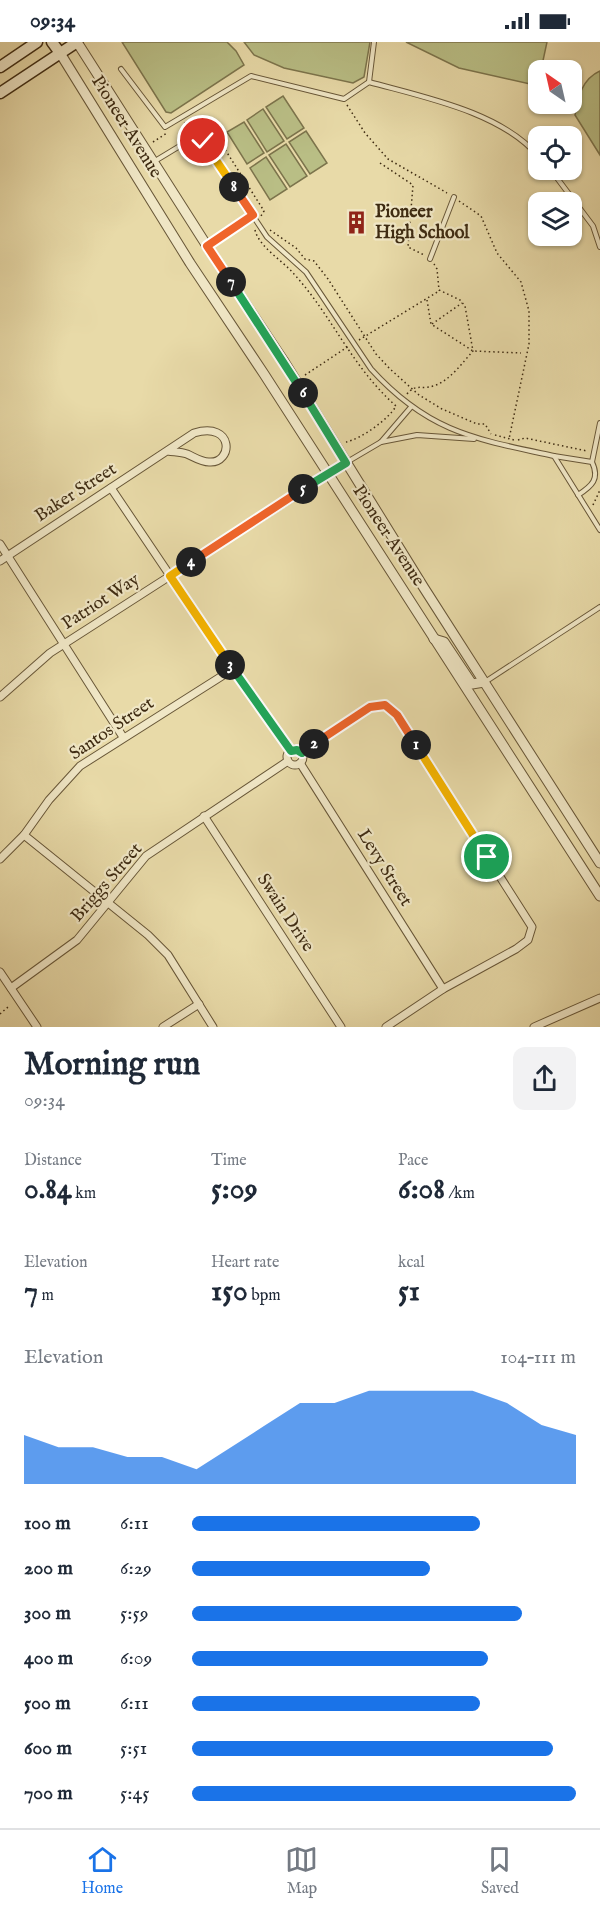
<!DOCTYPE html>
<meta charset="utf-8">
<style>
body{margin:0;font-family:"IM FELL English",serif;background:#f2f2f3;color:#1f2937;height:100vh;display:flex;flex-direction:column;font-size:22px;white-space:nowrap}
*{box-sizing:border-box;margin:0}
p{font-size:20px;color:#747a83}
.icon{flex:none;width:33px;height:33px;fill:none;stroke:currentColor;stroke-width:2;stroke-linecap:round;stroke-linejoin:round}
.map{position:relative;height:985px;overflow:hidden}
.drawer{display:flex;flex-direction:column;background:#fff;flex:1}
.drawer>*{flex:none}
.needle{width:39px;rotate:326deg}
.fabs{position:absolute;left:528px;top:18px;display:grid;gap:12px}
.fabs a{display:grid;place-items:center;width:54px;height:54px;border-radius:12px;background:#fff;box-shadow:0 2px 4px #0004;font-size:30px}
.pin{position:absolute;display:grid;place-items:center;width:51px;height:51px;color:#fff;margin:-26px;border:3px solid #fff;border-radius:50%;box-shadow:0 2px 6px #0007}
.km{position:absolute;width:30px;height:30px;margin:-15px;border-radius:50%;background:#222;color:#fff;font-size:16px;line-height:30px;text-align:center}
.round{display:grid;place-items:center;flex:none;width:63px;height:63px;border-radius:12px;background:#f2f2f3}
.head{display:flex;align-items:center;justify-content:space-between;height:102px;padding:0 24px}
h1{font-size:33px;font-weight:700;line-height:45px}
.stats{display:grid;grid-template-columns:repeat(3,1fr);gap:9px;height:102px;padding:6px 24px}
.stats div{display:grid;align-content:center}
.stats b{font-size:30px;font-weight:700}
.stats small{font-size:16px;font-weight:400}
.stats p{font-size:16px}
.chart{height:168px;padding:12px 24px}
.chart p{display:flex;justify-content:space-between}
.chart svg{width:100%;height:108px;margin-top:6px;fill:#1a73e8;opacity:.7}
ul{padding:0 24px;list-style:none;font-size:20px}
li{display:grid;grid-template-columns:96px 72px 1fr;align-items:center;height:45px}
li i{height:15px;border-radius:8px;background:#1a73e8}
.status{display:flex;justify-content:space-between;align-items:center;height:42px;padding:0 30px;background:#fff;direction:ltr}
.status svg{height:16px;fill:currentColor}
.tab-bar{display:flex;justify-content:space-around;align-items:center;height:84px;border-top:2px solid #e0e1e3;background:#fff;font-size:16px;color:#747a83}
.tab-bar a{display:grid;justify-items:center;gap:3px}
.tab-bar .on{color:#1a73e8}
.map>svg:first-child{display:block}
</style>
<div class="status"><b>09:34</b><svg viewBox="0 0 49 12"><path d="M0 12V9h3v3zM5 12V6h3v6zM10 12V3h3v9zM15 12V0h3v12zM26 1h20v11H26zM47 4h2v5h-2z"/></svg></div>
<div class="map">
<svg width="600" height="985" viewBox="0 0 600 985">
<rect width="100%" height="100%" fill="#e8daa8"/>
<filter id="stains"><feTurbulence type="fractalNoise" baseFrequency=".00333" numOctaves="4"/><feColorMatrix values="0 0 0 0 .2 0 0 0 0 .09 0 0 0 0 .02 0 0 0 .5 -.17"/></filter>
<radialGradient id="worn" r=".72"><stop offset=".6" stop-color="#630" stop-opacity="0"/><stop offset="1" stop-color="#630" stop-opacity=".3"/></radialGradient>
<!-- green -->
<g fill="#b9be85" stroke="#7c744c" stroke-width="1.5">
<polygon points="122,0 227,0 236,9 244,23 171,71 166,70"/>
<polygon points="244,0 370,0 364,35 353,41 284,26 254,13"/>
<polygon points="406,0 547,0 541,28 538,28 538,36 530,42 459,26"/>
<path d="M600 29V113L575 73C578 55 582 37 600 29Z"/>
<polygon points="283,54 304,86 287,97 266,65"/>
<polygon points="263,67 284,99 267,110 247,78"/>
<polygon points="244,80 264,111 247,122 227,90"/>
<polygon points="306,89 327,121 310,132 289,100"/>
<polygon points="286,102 307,134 290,145 269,113"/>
<polygon points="266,115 287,147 270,158 250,126"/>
</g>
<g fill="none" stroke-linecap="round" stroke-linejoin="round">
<defs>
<g id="service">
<path d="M121 27 165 85 251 34 344 57 369 40C423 55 501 70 538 114"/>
<polyline points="369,40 374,0"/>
<path d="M155 119 193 96 202 97 267 195 306 230 371 327C428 390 475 397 554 414L600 488"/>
<polyline points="551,128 593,184 600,205"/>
<polyline points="209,203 253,173"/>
<polyline points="430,217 454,155"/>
<polyline points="381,400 417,393 474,397"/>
<path d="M554 414 592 420C600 437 592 444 578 453"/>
<polyline points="347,420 381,400 411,365"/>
<polyline points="592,420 600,381"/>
<polyline points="485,640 600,565"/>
</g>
<g id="minor">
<polyline points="111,446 233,627 291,709"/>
<polyline points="0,502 123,695"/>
<path d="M0 519 194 391C235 379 233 422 209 420 201 420 194 415 187 412 181 410 174 410 168 409"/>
<polyline points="0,655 50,611 346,421"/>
<circle cx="295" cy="715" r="8"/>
<polyline points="301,711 370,665 385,663 397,673 532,885 528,898 516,907 443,947 386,985"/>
<polyline points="300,721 443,947"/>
<polyline points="204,774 341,985"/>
<polyline points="24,793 148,893 168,913 213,985"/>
<polyline points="0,817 24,793 49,758 80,724 233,627"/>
<polyline points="0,930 37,985"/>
<polyline points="11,946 77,898 146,814 288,719"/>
<polyline points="163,985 199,962"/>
<polyline points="534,985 600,956"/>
</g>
<g id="tertiary">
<polyline points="77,0 207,204 283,318 424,546 600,821"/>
<polyline points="60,11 190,221 264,332 600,854"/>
<polyline points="434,597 444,600 472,642 484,640"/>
</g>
<g id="secondary">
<polyline points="52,0 60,11"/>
<polyline points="0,25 37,0"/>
<polyline points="0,51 77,0"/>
</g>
</defs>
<!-- service casing -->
<use href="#service" stroke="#685738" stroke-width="6"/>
<!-- minor casing -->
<use href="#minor" stroke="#685738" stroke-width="9"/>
<!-- tertiary casing -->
<use href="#tertiary" stroke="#685738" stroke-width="11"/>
<!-- secondary casing -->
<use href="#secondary" stroke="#3e2b12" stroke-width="13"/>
<!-- path -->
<g stroke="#3e2b12" stroke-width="1.5" stroke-dasharray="1.5 3" stroke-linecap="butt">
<polyline points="347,63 365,91 388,117 447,151"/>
<path d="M184 81C197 79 205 81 214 90L264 169 261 174"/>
<polyline points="153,100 167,91"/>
<polyline points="380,121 413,143 408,205 424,213"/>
<polyline points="459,159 481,174 497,211 521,240 529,269 529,302 509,397"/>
<path d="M255 188C259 205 282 218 294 232 333 275 351 324 396 364 389 377 361 397 346 400"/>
<polyline points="270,188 296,206 305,217 314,219 328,237 376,312 390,327 419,353 442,367 477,382 485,382 491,392"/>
<polyline points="427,258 431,282 473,309 521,311"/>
<polyline points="432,282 462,261"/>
<polyline points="359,298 439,249"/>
<polyline points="305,333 349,304"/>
<path d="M407 352C416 341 422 348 433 344 449 340 463 320 473 309L465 264 460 258 439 248 437 227 434 222"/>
<polyline points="495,393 514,398"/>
<polyline points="518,398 525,396 587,409"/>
<polyline points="593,463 600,448"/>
<polyline points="0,972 8,965"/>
</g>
<!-- service -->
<use href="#service" stroke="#f0e7c6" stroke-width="4"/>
<!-- minor -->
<use href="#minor" stroke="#f0e7c6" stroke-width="7"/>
<!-- tertiary -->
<use href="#tertiary" stroke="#f0e7c6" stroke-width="9"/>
<!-- secondary -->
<use href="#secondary" stroke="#f0e7c6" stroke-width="10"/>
</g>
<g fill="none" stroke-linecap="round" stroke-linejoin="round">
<defs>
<polyline id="split-1" points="416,703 487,815"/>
<polyline id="split-2" points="314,702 370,665 385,663 397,673 416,703"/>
<polyline id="split-3" points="230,623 291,709 297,708 302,711 314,702"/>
<polyline id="split-4" points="191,520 170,534 230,623"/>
<polyline id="split-5" points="191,520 303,447"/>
<polyline id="split-6" points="303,447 346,421 303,351"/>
<polyline id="split-7" points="231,240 303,351"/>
<polyline id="split-8" points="231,240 207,204 253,173 234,145"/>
<polyline id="split-9" points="203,99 234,145"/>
</defs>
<!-- split-1 casing -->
<use href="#split-1" stroke="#fff" stroke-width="12"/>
<!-- split-2 casing -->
<use href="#split-2" stroke="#fff" stroke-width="12"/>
<!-- split-3 casing -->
<use href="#split-3" stroke="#fff" stroke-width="12"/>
<!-- split-4 casing -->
<use href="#split-4" stroke="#fff" stroke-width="12"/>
<!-- split-5 casing -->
<use href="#split-5" stroke="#fff" stroke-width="12"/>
<!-- split-6 casing -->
<use href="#split-6" stroke="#fff" stroke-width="12"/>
<!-- split-7 casing -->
<use href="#split-7" stroke="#fff" stroke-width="12"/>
<!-- split-8 casing -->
<use href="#split-8" stroke="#fff" stroke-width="12"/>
<!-- split-9 casing -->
<use href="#split-9" stroke="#fff" stroke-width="12"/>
<!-- split-1 -->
<use href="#split-1" stroke="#f5b400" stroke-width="8"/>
<!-- split-2 -->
<use href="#split-2" stroke="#f0652b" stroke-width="8"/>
<!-- split-3 -->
<use href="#split-3" stroke="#22a559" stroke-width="8"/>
<!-- split-4 -->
<use href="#split-4" stroke="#f5b400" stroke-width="8"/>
<!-- split-5 -->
<use href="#split-5" stroke="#f0652b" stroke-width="8"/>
<!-- split-6 -->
<use href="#split-6" stroke="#22a559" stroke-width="8"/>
<!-- split-7 -->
<use href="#split-7" stroke="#22a559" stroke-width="8"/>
<!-- split-8 -->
<use href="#split-8" stroke="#f0652b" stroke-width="8"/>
<!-- split-9 -->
<use href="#split-9" stroke="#f5b400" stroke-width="8"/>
</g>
<!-- icons -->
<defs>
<symbol id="building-bare" viewBox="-9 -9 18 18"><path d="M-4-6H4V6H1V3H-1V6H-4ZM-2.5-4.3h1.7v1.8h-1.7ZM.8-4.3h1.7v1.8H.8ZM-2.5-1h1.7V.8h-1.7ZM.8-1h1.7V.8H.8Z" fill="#8f2418" stroke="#f0e7c6" stroke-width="2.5" paint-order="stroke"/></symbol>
</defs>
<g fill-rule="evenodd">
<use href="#building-bare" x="340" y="164" width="33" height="33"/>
</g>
<g text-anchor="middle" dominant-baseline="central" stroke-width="4.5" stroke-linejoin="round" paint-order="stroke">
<!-- street labels -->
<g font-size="18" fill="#3e2b12" stroke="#f0e7c6">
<text transform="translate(126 85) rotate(58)">Pioneer Avenue</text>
<text transform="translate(76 451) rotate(-33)">Baker Street</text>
<text transform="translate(388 494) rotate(57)">Pioneer Avenue</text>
<text transform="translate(101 560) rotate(-33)">Patriot Way</text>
<text transform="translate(112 687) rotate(-34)">Santos Street</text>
<text transform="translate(384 826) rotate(58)">Levy Street</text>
<text transform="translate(107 841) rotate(-49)">Briggs Street</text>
<text transform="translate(285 871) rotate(57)">Swain Drive</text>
</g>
<!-- poi labels -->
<g font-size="18" font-weight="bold" fill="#3e2b12" stroke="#f0e7c6" text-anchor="start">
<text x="375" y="170">Pioneer<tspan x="375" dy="21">High School</tspan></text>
</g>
</g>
<rect width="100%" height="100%" filter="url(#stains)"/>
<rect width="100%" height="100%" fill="url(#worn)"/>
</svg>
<div class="fabs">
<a><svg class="needle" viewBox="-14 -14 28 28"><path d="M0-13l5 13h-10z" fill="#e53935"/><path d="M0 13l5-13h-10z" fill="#747a83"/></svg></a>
<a><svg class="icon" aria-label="locate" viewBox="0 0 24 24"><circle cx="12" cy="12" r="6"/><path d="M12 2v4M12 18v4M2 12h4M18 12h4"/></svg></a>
<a><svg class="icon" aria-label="layers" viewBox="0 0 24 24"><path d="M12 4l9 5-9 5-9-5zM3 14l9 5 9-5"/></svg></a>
</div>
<div class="pin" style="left:487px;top:815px;background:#1e9e55"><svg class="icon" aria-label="arrive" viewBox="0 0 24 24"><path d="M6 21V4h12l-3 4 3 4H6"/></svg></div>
<div class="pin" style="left:203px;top:99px;background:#d93025"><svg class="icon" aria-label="check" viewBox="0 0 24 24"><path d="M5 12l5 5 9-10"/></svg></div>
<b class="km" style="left:416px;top:703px">1</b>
<b class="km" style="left:314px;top:702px">2</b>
<b class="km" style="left:230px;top:623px">3</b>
<b class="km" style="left:191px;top:520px">4</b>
<b class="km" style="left:303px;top:447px">5</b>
<b class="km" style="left:303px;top:351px">6</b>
<b class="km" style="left:231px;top:240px">7</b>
<b class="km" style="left:234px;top:145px">8</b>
</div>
<section class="drawer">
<div class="head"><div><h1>Morning run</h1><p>09:34</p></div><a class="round"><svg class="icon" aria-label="share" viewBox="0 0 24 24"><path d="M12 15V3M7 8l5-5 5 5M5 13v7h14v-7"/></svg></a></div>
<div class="stats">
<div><p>Distance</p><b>0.84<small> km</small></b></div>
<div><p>Time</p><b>5:09</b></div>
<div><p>Pace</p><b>6:08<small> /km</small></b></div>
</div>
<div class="stats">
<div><p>Elevation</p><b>7<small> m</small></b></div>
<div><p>Heart rate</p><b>150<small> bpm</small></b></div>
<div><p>kcal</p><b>51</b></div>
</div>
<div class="chart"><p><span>Elevation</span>104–111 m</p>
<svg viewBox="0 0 160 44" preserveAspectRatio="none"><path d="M0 44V24L10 29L20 29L30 33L40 33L50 38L60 29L70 20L80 11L90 11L100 6L110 6L120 6L130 6L140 11L150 20L160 24V44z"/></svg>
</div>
<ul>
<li><b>100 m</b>6:11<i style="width:75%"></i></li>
<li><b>200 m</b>6:29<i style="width:62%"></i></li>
<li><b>300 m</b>5:59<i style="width:86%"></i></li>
<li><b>400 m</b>6:09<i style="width:77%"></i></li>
<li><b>500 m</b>6:11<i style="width:75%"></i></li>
<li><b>600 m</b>5:51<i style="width:94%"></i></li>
<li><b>700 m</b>5:45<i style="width:100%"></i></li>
</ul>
</section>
<nav class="tab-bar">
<a class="on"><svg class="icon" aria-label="home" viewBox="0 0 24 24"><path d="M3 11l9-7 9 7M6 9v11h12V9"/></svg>Home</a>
<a><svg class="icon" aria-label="map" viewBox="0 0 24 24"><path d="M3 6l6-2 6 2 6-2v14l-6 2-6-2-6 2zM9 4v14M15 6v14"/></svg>Map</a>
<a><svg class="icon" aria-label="saved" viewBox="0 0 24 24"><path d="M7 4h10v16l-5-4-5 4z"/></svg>Saved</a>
</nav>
